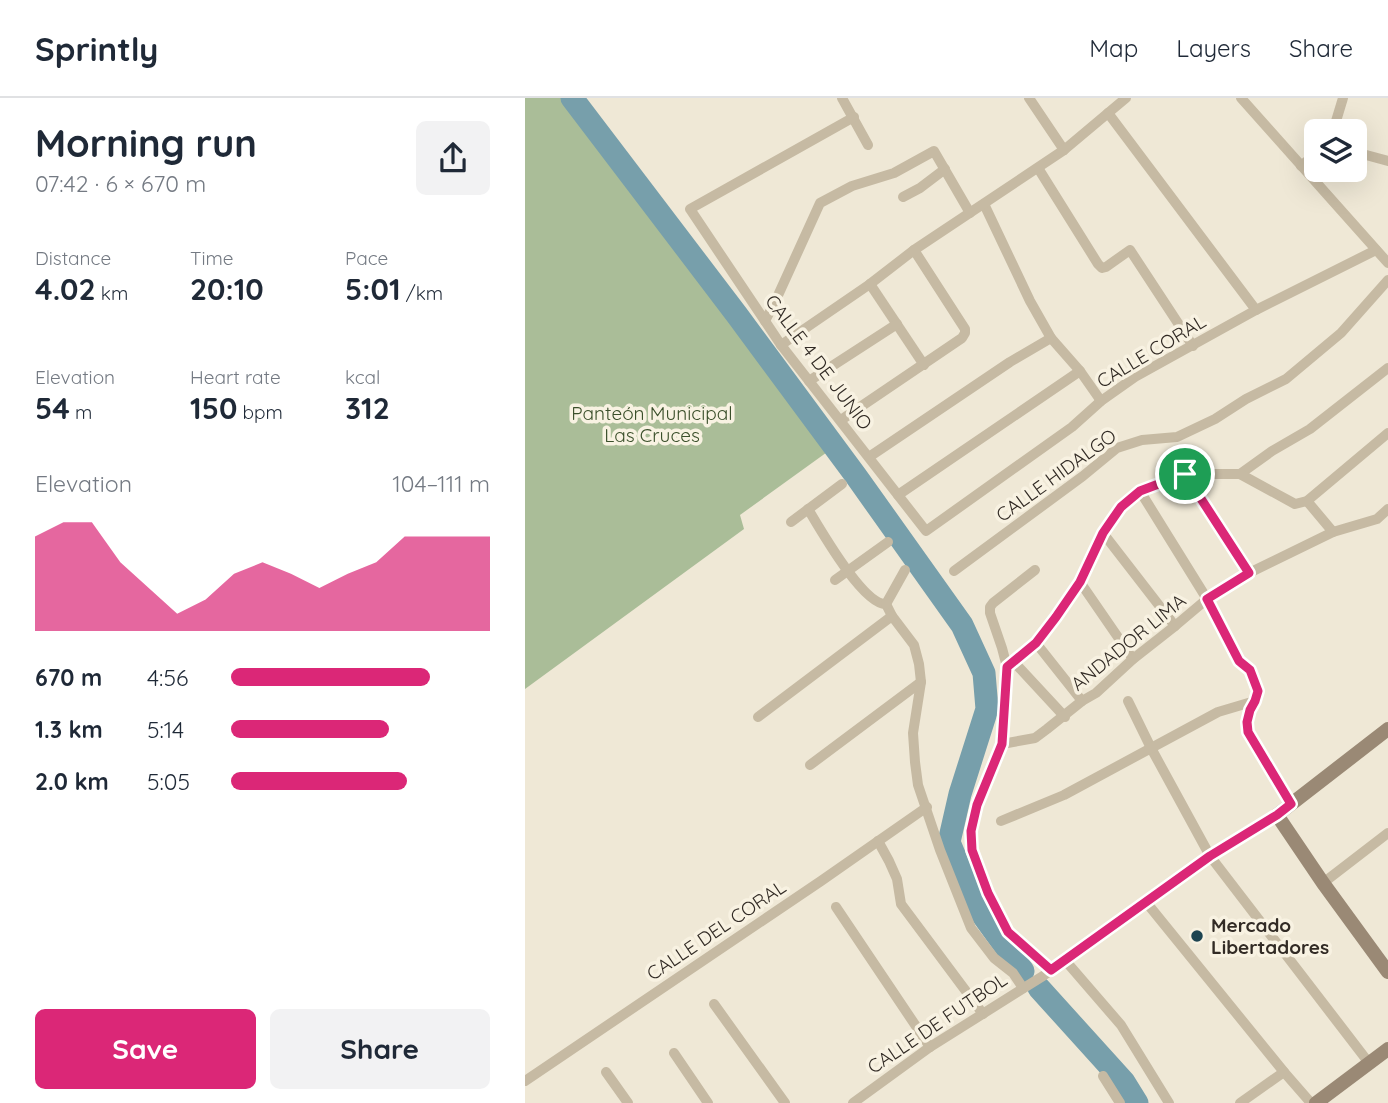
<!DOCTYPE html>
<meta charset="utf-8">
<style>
body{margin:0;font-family:Quicksand,sans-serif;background:#f2f2f3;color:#1f2937;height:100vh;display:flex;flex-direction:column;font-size:26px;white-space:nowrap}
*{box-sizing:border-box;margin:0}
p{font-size:23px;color:#747a83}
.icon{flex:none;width:38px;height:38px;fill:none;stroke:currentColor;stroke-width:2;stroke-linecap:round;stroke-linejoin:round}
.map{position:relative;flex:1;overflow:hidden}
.side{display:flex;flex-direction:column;background:#fff;width:525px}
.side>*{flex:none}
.controls{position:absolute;left:779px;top:21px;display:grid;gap:14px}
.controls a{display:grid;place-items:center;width:63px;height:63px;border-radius:10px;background:#fff;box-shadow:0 7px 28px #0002;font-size:35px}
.pin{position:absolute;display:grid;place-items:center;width:60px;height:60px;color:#fff;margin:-30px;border:4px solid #fff;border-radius:50%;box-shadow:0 2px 7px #0007}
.round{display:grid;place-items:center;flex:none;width:74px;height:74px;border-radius:10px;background:#f2f2f3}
.overview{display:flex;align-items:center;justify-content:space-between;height:119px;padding:0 35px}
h1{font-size:38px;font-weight:700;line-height:52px}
.figures{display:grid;grid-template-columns:repeat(3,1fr);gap:10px;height:119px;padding:7px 35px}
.figures div{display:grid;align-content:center}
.figures b{font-size:30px;font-weight:700}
.figures small{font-size:19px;font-weight:400}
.figures p{font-size:19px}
.chart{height:196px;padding:14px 35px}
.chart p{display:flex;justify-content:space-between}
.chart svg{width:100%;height:126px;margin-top:7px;fill:#db2777;opacity:.7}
.action{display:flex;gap:14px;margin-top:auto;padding:14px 35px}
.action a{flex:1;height:80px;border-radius:10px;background:#db2777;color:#fff;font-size:28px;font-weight:700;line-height:80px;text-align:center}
.action a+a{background:#f2f2f3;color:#1f2937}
ul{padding:0 35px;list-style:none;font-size:23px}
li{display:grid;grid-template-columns:112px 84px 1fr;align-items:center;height:52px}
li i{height:18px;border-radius:9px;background:#db2777}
header{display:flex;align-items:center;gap:42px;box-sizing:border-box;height:98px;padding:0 35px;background:#fff;border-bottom:2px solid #e0e1e3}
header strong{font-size:33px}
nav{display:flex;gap:38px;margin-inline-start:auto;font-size:24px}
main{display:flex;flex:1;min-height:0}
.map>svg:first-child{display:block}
</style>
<header>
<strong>Sprintly</strong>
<nav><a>Map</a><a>Layers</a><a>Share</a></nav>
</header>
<main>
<section class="side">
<div class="overview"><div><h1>Morning run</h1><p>07:42 · 6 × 670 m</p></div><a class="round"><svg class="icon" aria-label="share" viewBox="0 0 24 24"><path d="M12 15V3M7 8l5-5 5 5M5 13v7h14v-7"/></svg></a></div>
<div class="figures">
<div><p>Distance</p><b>4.02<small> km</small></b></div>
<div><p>Time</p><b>20:10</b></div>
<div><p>Pace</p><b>5:01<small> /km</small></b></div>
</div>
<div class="figures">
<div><p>Elevation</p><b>54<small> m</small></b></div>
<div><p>Heart rate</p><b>150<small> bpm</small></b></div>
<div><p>kcal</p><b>312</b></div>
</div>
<div class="chart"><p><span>Elevation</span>104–111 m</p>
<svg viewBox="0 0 160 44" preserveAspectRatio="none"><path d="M0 44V11L10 6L20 6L30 20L40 29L50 38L60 33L70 24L80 20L90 24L100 29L110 24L120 20L130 11L140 11L150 11L160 11V44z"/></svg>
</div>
<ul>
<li><b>670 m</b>4:56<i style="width:77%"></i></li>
<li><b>1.3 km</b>5:14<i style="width:61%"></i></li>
<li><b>2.0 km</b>5:05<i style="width:68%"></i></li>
</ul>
<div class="action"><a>Save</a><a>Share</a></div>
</section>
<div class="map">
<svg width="863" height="1005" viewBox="0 0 863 1005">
<rect width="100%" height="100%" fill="#efe8d6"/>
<!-- green -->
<polygon fill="#aabd98" points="0,0 41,0 77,44 305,352 215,417 219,431 0,591"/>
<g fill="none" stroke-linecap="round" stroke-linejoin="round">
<!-- river -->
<g stroke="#779fab" stroke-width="23">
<polyline points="47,0 212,217 331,378 437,527 459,575 462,611 435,696 424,744 449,805 498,873"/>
<polyline points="514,890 599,984 612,1005"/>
</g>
<!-- street -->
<g stroke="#c6baa3" stroke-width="10">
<polyline points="317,0 343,47"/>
<polyline points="504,0 539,52"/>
<polyline points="716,0 863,165"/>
<polyline points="583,15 731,212"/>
<polyline points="329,19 165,111 256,247 401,433 547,329 576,303 610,279 731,212 851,152"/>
<polyline points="808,33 818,0"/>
<polyline points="830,54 863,63"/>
<polyline points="776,68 791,56"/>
<polyline points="513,70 573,166 577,170 581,169 605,152 668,248"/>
<polyline points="378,99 395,90 420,71"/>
<polyline points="459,106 505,203 526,240 555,273 576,303"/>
<polyline points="345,186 399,267"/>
<polyline points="240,223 250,204 295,105 327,88 369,75 409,53 445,115"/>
<polyline points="256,247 345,186 389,152 539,52 601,0"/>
<polyline points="284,283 372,226"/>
<polyline points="316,322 437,240 440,235 440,231 389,152"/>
<polyline points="344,359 485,264 526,240"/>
<polyline points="660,376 724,475"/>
<polyline points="715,376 747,353 785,331 863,270"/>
<polyline points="615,393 682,501 714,563 725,572 732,593 730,603 725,612 722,624 723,634 766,706"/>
<polyline points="373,397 555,273"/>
<polyline points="782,403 808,434"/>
<path d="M283 411C295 431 338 507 361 506"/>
<polyline points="266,424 317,386"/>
<polyline points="578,435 650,528"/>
<polyline points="510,472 468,505 465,509 465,515 477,550 482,569 477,646 452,707 446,733 447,752 462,795 483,834 526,872"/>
<polyline points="429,473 558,378 592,350 617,342 652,339 690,321 721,301 761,281 816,235 863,182"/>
<polyline points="310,482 363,444"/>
<polyline points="555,484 608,561"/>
<polyline points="361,506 367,518 389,547 394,566 396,584 388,635 390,664 393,687 415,752 446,830 469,860 488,875 498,890"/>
<polyline points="361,506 380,472"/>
<polyline points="511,545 557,603"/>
<polyline points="488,563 540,619"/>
<polyline points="482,569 511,545 531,519 555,484 578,435 596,409 615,393 660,376 715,376 770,406 782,403 863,335"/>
<polyline points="603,603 626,650 685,758 844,965"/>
<polyline points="233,619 367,518"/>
<polyline points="477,646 510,640 522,631 557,603 571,595 608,561 650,528 682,501 724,475 808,434 852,421 863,411"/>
<polyline points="285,667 396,584"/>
<polyline points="476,723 539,697 693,614 730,603"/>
<polyline points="353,743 364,763 372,781 376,806 458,916"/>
<polyline points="798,785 863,735"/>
<polyline points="621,804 759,974 786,1005"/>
<polyline points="311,809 405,949"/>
<polyline points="539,861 596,927 644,1005"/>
<polyline points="189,906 260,1005"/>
<polyline points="149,955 183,1005"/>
<polyline points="81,974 103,1005"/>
<polyline points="578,978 595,1005"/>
<polyline points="0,983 296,783 402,709"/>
<polyline points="328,1005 405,949 518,878 685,758 752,717"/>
<polyline points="715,1005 759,974"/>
</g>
<!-- secondary -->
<g stroke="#9a8975" stroke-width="14">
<polyline points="863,631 752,717 798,785 863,874"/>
<polyline points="791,1005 863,951"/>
</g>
</g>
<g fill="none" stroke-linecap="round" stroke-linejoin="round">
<defs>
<polygon id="route" points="660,376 724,475 682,501 714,563 725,572 733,593 730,603 725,612 722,624 723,634 766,706 752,717 685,758 526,872 483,834 463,795 447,752 446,733 452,707 477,646 482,569 511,545 531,519 555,484 578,435 596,409 615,393"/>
</defs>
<!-- route casing -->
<use href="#route" stroke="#fff" stroke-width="14"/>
<!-- route -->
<use href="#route" stroke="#db2777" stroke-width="9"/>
</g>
<!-- markers -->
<circle fill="#1d4451" stroke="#f8f2e2" stroke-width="2.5" cx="672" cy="838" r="7"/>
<g text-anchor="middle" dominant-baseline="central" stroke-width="7" stroke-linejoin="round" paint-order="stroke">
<!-- street labels -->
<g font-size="19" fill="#322b25" stroke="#f8f2e2">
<text transform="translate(626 253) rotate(-31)">CALLE CORAL</text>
<text transform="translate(294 264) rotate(53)">CALLE 4 DE JUNIO</text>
<text transform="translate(531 377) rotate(-36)">CALLE HIDALGO</text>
<text transform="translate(603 544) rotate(-39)">ANDADOR LIMA</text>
<text transform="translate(191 832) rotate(-34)">CALLE DEL CORAL</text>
<text transform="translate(412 925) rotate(-34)">CALLE DE FUTBOL</text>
</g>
<!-- park labels -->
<g font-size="19" fill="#3a4f2a" stroke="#f8f2e2">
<text x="127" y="315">Panteón Municipal<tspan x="127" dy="22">Las Cruces</tspan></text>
</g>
<!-- poi labels -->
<g font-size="19" font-weight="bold" fill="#322b25" stroke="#f8f2e2" text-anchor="start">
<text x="686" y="827">Mercado<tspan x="686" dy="22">Libertadores</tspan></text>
</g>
</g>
</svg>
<div class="controls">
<a><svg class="icon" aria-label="layers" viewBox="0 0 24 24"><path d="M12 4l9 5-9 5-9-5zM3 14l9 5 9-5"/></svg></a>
</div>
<div class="pin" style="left:660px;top:376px;background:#1e9e55"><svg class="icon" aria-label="arrive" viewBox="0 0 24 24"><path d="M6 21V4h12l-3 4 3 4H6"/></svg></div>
</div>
</main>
